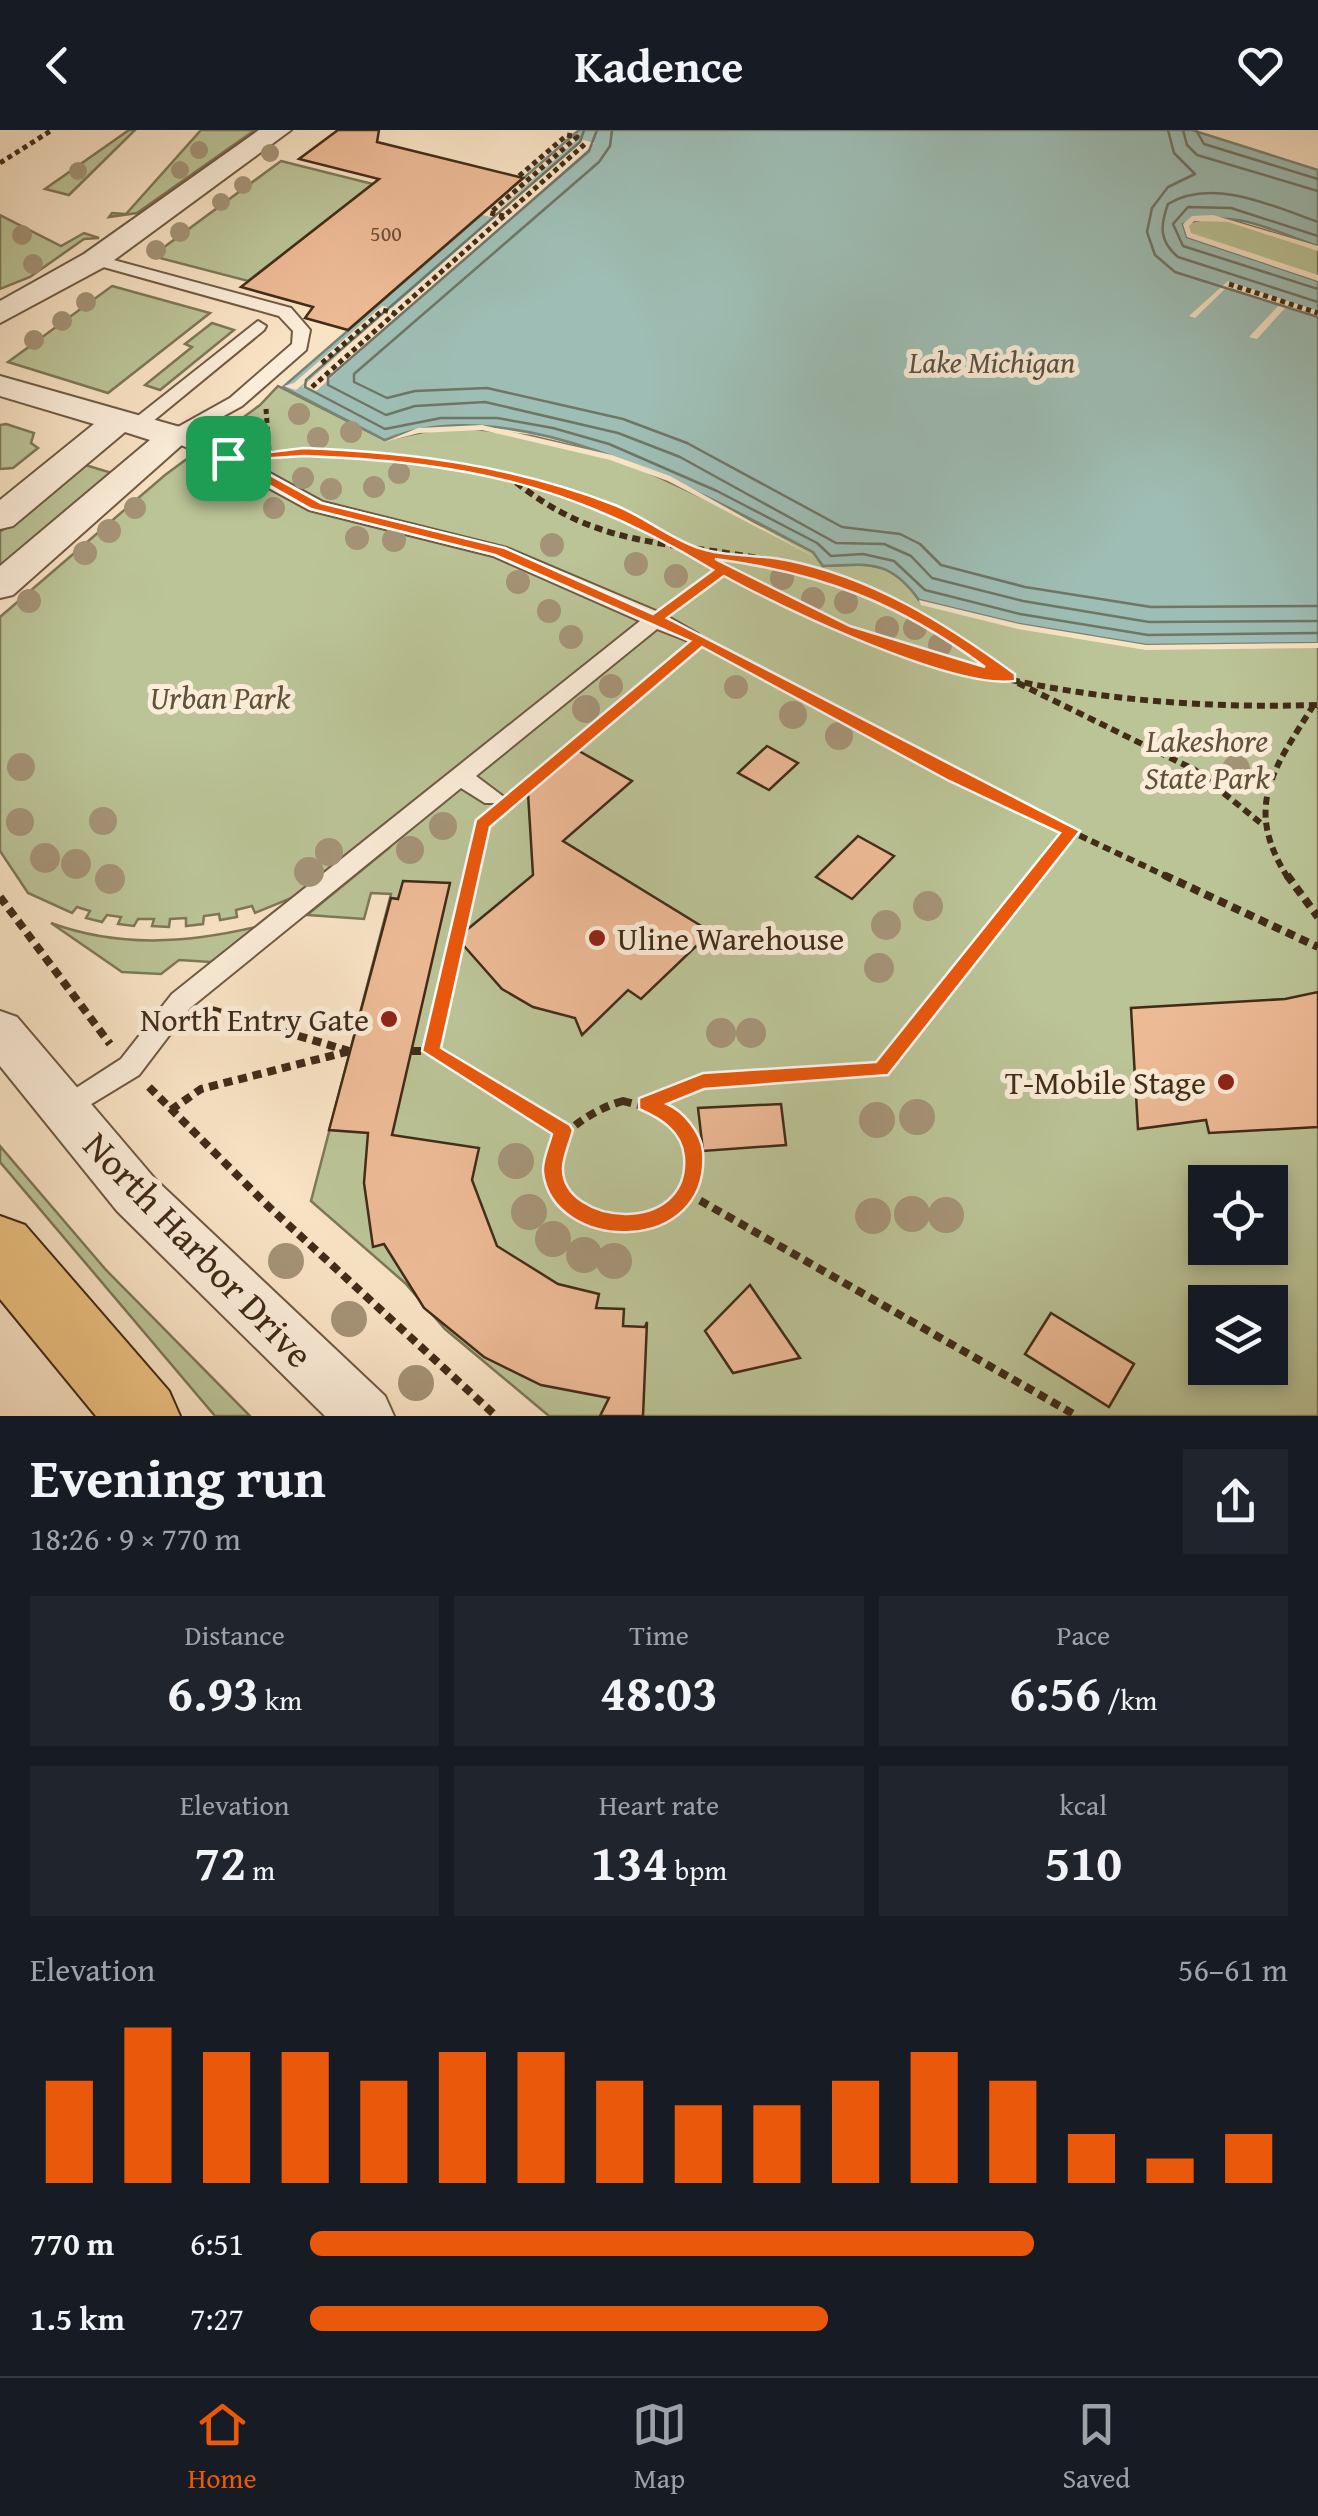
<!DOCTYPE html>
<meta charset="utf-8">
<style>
body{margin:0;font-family:"Gentium Book Plus",serif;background:#20242c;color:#f1f3f6;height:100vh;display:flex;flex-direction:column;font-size:38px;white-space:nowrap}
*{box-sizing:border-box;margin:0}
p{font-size:32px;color:#9ea1a6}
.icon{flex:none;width:55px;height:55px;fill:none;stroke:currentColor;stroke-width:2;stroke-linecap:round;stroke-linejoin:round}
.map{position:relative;height:1286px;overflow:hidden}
.side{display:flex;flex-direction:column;background:#171b24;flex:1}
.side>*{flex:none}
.tools{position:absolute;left:1188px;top:1035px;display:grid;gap:20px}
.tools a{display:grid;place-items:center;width:100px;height:100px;border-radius:0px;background:#171b24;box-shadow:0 5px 15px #0003;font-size:50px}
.pin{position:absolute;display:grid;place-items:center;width:85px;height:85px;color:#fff;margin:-42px;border-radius:20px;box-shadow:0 5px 15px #0006}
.round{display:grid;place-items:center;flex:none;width:105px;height:105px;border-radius:0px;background:#20242c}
.summary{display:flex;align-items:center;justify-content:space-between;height:170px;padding:0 30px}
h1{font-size:55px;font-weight:600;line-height:75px}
.metrics{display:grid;grid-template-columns:repeat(3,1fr);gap:15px;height:170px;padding:10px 30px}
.metrics div{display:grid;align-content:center;border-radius:0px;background:#20242c;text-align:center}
.metrics b{font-size:50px;font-weight:600}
.metrics small{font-size:28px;font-weight:400}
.metrics p{font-size:28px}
.chart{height:280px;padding:20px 30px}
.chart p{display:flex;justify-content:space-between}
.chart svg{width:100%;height:180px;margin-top:10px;stroke:#ea580c;stroke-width:6}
ul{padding:0 30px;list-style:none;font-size:32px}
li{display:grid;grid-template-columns:160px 120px 1fr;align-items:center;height:75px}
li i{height:25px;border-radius:12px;background:#ea580c}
header{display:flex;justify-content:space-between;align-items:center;height:130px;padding:0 30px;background:#171b24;font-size:45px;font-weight:600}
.tabs{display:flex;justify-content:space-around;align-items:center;height:140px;border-top:2px solid #363941;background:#171b24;font-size:28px;color:#9ea1a6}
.tabs a{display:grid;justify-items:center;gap:5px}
.tabs .on{color:#ea580c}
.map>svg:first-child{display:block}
</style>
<header><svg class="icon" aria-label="back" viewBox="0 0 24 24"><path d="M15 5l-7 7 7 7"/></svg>Kadence<svg class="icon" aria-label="heart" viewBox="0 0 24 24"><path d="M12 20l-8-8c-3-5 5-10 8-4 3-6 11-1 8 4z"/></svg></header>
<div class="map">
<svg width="1318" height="1286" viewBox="0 0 1318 1286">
<rect width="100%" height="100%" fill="#f9e3c5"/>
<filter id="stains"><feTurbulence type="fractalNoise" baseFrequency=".002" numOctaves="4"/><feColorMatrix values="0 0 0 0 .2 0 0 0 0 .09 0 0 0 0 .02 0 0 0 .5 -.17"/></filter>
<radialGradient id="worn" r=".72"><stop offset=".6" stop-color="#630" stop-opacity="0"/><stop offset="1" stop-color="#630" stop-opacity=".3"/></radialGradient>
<!-- green -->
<g fill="#bbc497" stroke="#7e7858" stroke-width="2.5" fill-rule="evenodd">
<polygon points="129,0 135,0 69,65 45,59"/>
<polygon points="201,0 255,0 137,83 109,87 112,83 126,84"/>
<polygon points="281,31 373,54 248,151 152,126"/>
<polygon points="0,85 61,116 84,103 99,108 84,109 30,147 0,159"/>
<polygon points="1213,85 1318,116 1318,151 1187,107 1183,94"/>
<polygon points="112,156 210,183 108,263 8,232"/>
<polygon points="212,193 234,200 160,260 145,255 192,217 185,214"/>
<path d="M278 256 385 310 452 296 531 306 612 325 763 396 813 422 823 436C869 434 890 429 919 470L1300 515 1318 513V1286H549L445 1199 405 1153 311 1071 391 764 371 763 364 789 307 785 389 718 419 668 294 767 255 783 252 776 236 780 237 787 220 790 219 784 204 786 203 794 186 796V788L170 789 169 797 152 796 154 789H138L134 796 118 794 121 787 107 785 102 792 86 788 90 781 77 777 72 783 28 763 0 721V487L165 345 260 275ZM1205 1052H1270V1118H1205ZM1205 1172H1270V1238H1205Z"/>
<polygon points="6,294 34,303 31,313 38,318 13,338 0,339 0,295"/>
<polygon points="82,334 112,343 0,437 0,402"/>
<path d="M51 793C119 818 187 813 256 797L211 832 179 830 161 844 122 842Z"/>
<polygon points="0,1016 106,1140 250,1286 215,1286 0,1032"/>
</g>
<!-- water -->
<path fill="#9ebeb5" stroke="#798476" stroke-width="2.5" d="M579 0H1192L1318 40V116C1270 100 1234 78 1183 94L1187 107 1318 151V513L1146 515 1019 494 919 470C890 429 869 434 823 436L813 422C702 363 512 256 385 310L283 257Z"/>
<!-- pier -->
<g fill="#f9e3c5">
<polygon points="572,8 578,9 497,81 583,10 595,13 316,261 302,257 346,218 296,260 284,256 294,253 382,176 392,178 494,88 483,85"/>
<polygon points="1213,85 1318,116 1318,121 1228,92 1194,91 1189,96 1191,103 1318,145 1318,151 1187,107 1183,94 1192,86"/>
<polygon points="1228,151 1318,181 1318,186 1285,178 1257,209 1249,207 1279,175 1232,158 1225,159 1195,188 1189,186"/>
<polygon points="482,295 612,325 670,346 820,430 668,351 610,330 482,300 419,303 384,312 418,298"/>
<polygon points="919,470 1019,494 1146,515 1318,513 1318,518 1146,520 1018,499 921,475"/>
</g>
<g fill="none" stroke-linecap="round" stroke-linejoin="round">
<!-- shore -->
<g stroke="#707566" stroke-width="2.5">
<polyline points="584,0 580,12 306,250 305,257 385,299 441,288 497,288 553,298 609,314 717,361 817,413 831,426 863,424 894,431 925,460 1020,484 1148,505 1318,503"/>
<polyline points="597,0 589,21 328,248 328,255 386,285 415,276 485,272 618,303 680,327 836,413 884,414 911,426 932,448 1023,471 1149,492 1318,491"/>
<polyline points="612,0 610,16 599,32 354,244 354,252 387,268 415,261 487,258 623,289 687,313 842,397 900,404 920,414 941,435 1025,457 1151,477 1318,476"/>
<polyline points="1168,0 1174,23 1195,44 1168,57 1152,78 1147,102 1155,125 1175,142 1318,187"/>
<polyline points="1183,0 1187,15 1197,25 1318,61"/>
<polyline points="1196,0 1204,14 1318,49"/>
<path d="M1318 92C1273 76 1212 47 1168 74 1160 96 1159 111 1178 127L1318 172"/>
<polyline points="1318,106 1231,78 1188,77 1173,94 1183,116 1318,159"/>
</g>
</g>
<!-- building -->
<g fill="#edba96" stroke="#422c18" stroke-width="2.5">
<polygon points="338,0 379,0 377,12 523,48 348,200 305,188 313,177 241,157 379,49 299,29"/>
<polygon points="767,616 798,633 769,660 738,643"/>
<polygon points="579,621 632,651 563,711 711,802 641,869 628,860 582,905 575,888 533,877 502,859 457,808 533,745 528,663"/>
<polygon points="858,706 894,726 852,769 816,747"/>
<polygon points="403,751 450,753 392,1005 479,1018 472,1050 497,1116 558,1154 599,1164 596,1178 624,1179 623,1196 645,1197 647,1192 643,1286 600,1286 609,1268 541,1255 484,1227 424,1178 384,1114 373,1117 364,1053 368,1003 329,1000 391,768 398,769"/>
<polygon points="1318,862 1318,997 1209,1003 1206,990 1138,999 1131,878 1285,869"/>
<polygon points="781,974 786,1015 703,1021 698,978"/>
<polygon points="750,1155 800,1228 733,1243 705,1201"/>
<polygon points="1051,1183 1134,1234 1109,1277 1025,1224"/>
</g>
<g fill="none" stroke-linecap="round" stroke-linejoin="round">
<defs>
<g id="lane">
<polygon points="95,125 291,178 310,200 306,220 242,276 189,305 235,324 323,372 507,418 663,484 698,504 688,511 657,499 476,646 504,667 501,673 485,673 461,658 190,878 139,945 65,990 56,987 52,979 56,971 121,929 172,864 640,491 493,426 309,380 221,332 169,310 169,302 230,268 292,214 293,201 279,186 89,133 89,127"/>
<polygon points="258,191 266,196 264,200 141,301 129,301 129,293"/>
</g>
<g id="street">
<polygon points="259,0 291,0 106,136 0,193 0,171 84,124"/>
<polygon points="0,246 187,299 192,306 13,465 0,468 0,436 150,310 125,302 13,396 0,399 0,370 94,294 0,266"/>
<polygon points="0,881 17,887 155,1049 385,1266 394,1286 325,1286 117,1081 0,936"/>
</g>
<polygon id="highway" points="0,1086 25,1095 169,1261 180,1286 96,1286 0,1169"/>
</defs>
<!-- lane casing -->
<use href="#lane" stroke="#705a43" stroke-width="4"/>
<!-- street casing -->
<use href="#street" stroke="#705a43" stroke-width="4"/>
<!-- highway casing -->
<use href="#highway" stroke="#422c18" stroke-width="4"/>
<!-- path-far2 -->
<g stroke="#422c18" stroke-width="5" stroke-dasharray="5 4" stroke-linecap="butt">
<polyline points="0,33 52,0"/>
<polyline points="504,86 490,83 577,7 567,5 518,47"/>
<polyline points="1229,154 1318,183"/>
<polyline points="322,233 383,180 394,183"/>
<polyline points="312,257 586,13"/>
<polyline points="266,279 269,322"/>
<polyline points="272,323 409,328"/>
</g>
<!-- path-far1 -->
<g stroke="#422c18" stroke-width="6" stroke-dasharray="8 5" stroke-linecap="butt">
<path d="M380 325C468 333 555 351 635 390 706 423 770 470 843 499 995 560 1155 580 1318 575"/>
<path d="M506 344C601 426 679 408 791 435 872 455 942 496 1007 546"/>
<polyline points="678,473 723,440"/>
<polyline points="710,515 955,647 1170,748"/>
<polyline points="1018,553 1195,640 1262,694"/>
<polyline points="519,663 682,526"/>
<polyline points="470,748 482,694 487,690"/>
<polyline points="1034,748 1071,702"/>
<path d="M1288 748C1243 677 1273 640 1313 576"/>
</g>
<!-- path -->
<g stroke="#422c18" stroke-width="8" stroke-dasharray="9 6" stroke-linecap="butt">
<polyline points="1164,745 1318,817"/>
<polyline points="1287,745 1318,787"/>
<polyline points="0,767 110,914"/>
<polyline points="212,880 349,921"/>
<polyline points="412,921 431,921 563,1001"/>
<polyline points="431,921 471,745"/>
<polyline points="149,957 268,1076 496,1286"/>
<path d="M623 971C637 975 654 978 668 984 745 1021 643 1152 565 1068 524 1023 583 982 623 971Z"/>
<polyline points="646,974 703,951 881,939 1036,745"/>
<polyline points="171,980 201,959 350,921"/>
<polyline points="687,1063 1077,1286"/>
</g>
<!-- lane -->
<use href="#lane" fill="#fbedd9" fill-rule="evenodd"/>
<!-- street -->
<use href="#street" fill="#fbedd9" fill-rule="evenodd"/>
<!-- highway -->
<use href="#highway" fill="#ecc282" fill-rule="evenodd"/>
</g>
<!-- trees -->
<g fill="#a59377">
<circle cx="199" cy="20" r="9"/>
<circle cx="270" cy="23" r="9"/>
<circle cx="180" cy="40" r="9"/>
<circle cx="78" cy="41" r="9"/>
<circle cx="243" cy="55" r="9"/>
<circle cx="221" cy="72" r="9"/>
<circle cx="180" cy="102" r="10"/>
<circle cx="22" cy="105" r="10"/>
<circle cx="156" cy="120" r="10"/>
<circle cx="33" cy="134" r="10"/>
<circle cx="86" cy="172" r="10"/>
<circle cx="62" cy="191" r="10"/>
<circle cx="34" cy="210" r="10"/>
<circle cx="299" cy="284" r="11"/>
<circle cx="351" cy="302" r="11"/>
<circle cx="245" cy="308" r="11"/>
<circle cx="318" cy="308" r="11"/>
<circle cx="399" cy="343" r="11"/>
<circle cx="303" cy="348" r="11"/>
<circle cx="374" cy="357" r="11"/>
<circle cx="331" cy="359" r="11"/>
<circle cx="135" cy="378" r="11"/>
<circle cx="274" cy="378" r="11"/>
<circle cx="109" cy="401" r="12"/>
<circle cx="357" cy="408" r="12"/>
<circle cx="394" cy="410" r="12"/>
<circle cx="552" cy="415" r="12"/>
<circle cx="85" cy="423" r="12"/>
<circle cx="636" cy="434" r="12"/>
<circle cx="676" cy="446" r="12"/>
<circle cx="782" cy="448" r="12"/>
<circle cx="518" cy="452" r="12"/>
<circle cx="813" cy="469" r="12"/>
<circle cx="29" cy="471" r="12"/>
<circle cx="846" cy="472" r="12"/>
<circle cx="549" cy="481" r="12"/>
<circle cx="887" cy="498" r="12"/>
<circle cx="915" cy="498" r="12"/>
<circle cx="571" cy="507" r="12"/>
<circle cx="940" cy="515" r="12"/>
<circle cx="611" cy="556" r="12"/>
<circle cx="736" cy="557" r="12"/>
<circle cx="586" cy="579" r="14"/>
<circle cx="793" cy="585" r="14"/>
<circle cx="839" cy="606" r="14"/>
<circle cx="21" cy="637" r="14"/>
<circle cx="1236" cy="639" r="14"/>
<circle cx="103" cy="691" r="14"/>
<circle cx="20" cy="692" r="14"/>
<circle cx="443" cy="696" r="14"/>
<circle cx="410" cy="720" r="14"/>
<circle cx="329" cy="722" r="14"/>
<circle cx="45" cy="728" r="15"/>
<circle cx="76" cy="734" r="15"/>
<circle cx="309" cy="742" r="15"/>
<circle cx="110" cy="749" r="15"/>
<circle cx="928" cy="776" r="15"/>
<circle cx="886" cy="795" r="15"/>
<circle cx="879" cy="838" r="15"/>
<circle cx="721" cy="903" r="15"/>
<circle cx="751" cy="903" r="15"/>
<circle cx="917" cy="987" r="18"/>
<circle cx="877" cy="990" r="18"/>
<circle cx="516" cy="1031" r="18"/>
<circle cx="529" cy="1082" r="18"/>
<circle cx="912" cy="1084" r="18"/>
<circle cx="946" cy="1085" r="18"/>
<circle cx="873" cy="1086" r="18"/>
<circle cx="553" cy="1109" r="18"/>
<circle cx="584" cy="1125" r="18"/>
<circle cx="286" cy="1131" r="18"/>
<circle cx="614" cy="1131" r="18"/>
<circle cx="349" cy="1189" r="18"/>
<circle cx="416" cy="1253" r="18"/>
</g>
<!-- route -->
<path fill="#ea580c" stroke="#fff" stroke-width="2.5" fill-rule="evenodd" d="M304 318C412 322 514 336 615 375 643 386 668 407 696 417 723 427 758 424 786 430 872 447 945 493 1015 544V551C954 560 781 478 724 446L667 488 1080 701 888 945 704 959 667 974C684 981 701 1003 703 1021 712 1127 552 1124 543 1042 542 1030 549 1016 552 1004L422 921 476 690 690 511 495 425 311 379 221 328ZM304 326C466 332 574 355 713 440L653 484 505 418 321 373 243 330ZM715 429C821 443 899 473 985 537L850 496ZM702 517 949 651 1060 703 876 932 703 943 639 968V979C662 989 682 1002 684 1027 690 1107 562 1095 563 1038 563 1027 570 1012 573 1000L570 995 441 918 490 697Z"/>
<!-- markers -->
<g fill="#8f2418" stroke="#fbedd9" stroke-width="4">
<circle cx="597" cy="808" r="10"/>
<circle cx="389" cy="889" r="10"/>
<circle cx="1226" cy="952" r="10"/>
</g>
<g text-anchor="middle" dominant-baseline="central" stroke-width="10" stroke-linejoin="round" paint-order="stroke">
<!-- far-number labels -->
<g font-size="22" fill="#6d5038">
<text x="386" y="103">500</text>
</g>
<!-- far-water labels -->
<g font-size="30" font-style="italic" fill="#59503f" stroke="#fbedd9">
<text x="992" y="232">Lake Michigan</text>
</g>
<!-- park labels -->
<g font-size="32" font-style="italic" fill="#605238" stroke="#fbedd9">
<text x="220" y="567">Urban Park</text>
<text x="1207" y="610">Lakeshore<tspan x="1207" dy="37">State Park</tspan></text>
</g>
<!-- poi labels -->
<g font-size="32" fill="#422c18" stroke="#fbedd9" text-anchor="end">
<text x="617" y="808" text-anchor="start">Uline Warehouse</text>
<text x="369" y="889">North Entry Gate</text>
<text x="1206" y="952">T-Mobile Stage</text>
</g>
<!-- near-street labels -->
<g font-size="38" fill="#422c18" stroke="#fbedd9">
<text transform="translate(199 1119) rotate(46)">North Harbor Drive</text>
</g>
</g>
<rect width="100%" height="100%" filter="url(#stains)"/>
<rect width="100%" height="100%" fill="url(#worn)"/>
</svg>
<div class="tools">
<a><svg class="icon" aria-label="locate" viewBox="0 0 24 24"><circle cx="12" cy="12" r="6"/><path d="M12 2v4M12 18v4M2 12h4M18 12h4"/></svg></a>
<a><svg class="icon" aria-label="layers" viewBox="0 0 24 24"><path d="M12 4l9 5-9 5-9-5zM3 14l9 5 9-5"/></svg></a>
</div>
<div class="pin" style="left:228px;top:328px;background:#1e9e55"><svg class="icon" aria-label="arrive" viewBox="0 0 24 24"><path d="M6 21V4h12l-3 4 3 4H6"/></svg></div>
</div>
<section class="side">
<div class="summary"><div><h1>Evening run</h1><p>18:26 · 9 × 770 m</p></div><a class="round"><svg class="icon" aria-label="share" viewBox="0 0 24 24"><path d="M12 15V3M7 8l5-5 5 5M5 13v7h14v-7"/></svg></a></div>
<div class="metrics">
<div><p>Distance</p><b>6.93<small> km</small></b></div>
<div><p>Time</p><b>48:03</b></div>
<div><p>Pace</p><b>6:56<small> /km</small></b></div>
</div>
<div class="metrics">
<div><p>Elevation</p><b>72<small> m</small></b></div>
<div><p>Heart rate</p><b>134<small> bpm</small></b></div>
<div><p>kcal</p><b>510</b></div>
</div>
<div class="chart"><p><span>Elevation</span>56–61 m</p>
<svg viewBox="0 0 160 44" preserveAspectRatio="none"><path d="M5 44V19M15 44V6M25 44V12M35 44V12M45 44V19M55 44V12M65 44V12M75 44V19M85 44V25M95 44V25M105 44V19M115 44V12M125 44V19M135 44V32M145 44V38M155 44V32"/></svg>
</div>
<ul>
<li><b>770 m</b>6:51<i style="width:74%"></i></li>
<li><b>1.5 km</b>7:27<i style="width:53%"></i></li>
</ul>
</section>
<nav class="tabs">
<a class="on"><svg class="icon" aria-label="home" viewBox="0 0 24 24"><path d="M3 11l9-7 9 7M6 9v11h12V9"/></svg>Home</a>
<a><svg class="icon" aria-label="map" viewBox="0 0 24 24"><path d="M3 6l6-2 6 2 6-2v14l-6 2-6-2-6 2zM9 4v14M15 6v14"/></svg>Map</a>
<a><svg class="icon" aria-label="saved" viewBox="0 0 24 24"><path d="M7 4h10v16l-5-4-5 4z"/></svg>Saved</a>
</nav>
